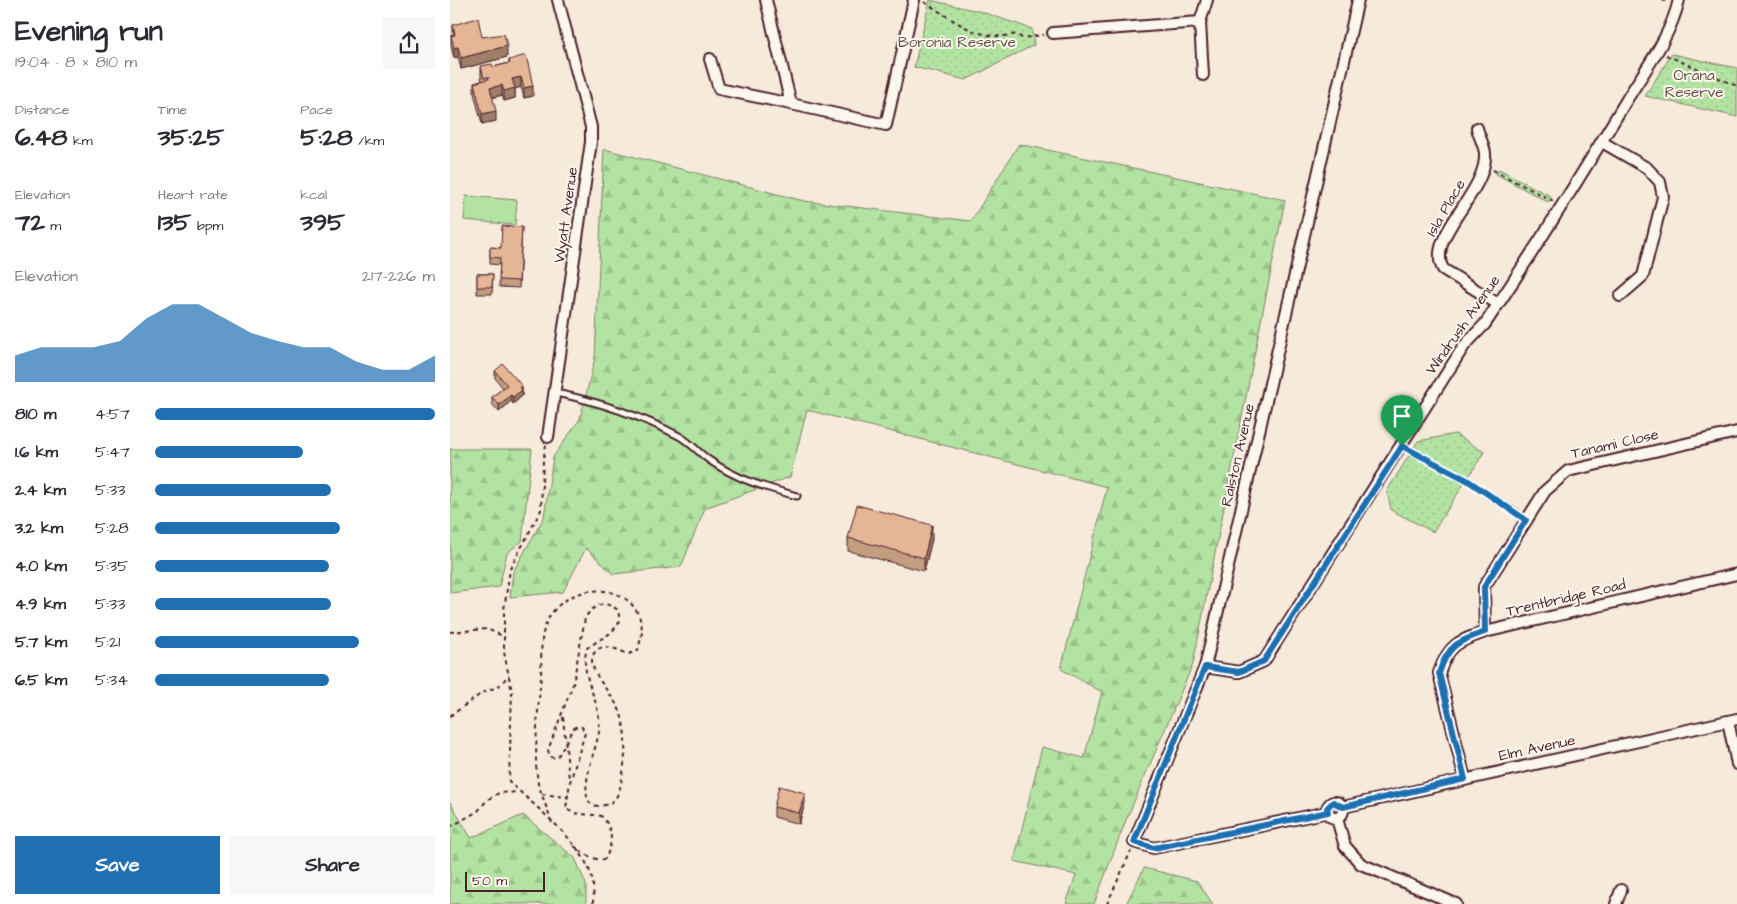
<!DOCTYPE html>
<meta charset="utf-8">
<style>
body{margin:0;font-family:"Architects Daughter",sans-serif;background:#f7f7f7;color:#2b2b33;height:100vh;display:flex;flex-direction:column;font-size:19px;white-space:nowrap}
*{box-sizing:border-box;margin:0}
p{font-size:16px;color:#7c7c81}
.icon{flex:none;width:28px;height:28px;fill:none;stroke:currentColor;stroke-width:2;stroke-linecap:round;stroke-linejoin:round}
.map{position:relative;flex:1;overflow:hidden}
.panel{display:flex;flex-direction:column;background:#fff;width:450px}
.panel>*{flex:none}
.scale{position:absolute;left:15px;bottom:12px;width:80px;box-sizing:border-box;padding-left:5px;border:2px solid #4a1f2b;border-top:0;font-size:14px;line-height:18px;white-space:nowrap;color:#4a1f2b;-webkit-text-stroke:4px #fbf7ec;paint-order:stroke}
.pin{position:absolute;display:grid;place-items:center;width:42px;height:42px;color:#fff;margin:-51px -21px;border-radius:50% 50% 50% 0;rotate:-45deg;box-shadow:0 0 5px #0007}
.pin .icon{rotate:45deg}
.round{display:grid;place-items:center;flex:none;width:52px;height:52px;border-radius:0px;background:#f7f7f7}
.headline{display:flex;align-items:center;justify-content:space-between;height:85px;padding:0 15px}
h1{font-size:28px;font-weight:700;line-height:38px}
.metrics{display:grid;grid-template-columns:repeat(3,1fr);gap:8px;height:85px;padding:5px 15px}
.metrics div{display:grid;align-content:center}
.metrics b{font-size:25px;font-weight:700}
.metrics small{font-size:14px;font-weight:400}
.metrics p{font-size:14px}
.chart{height:140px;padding:10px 15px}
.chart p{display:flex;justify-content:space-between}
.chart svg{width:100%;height:90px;margin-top:5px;fill:#1f6fb2;opacity:.7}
.cta{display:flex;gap:10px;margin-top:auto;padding:10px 15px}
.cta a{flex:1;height:58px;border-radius:0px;background:#1f6fb2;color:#fff;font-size:20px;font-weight:700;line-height:58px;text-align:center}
.cta a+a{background:#f7f7f7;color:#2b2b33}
ul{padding:0 15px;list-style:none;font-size:16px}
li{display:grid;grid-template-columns:80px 60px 1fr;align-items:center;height:38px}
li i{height:12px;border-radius:6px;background:#1f6fb2}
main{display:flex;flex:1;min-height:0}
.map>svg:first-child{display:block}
</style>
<main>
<section class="panel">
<div class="headline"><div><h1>Evening run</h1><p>19:04 · 8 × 810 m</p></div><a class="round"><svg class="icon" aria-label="share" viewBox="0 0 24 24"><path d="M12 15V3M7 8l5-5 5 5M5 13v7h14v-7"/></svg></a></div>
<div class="metrics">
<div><p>Distance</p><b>6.48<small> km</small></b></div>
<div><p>Time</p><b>35:25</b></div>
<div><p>Pace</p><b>5:28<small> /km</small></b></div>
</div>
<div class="metrics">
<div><p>Elevation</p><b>72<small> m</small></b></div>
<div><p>Heart rate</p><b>135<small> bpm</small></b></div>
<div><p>kcal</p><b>395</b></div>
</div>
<div class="chart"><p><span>Elevation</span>217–226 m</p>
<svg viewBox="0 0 160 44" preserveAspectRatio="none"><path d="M0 44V31L10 27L20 27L30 27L40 24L50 13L60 6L70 6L80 13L90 20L100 24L110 27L120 27L130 34L140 38L150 38L160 31V44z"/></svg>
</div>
<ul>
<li><b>810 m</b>4:57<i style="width:100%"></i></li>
<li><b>1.6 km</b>5:47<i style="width:53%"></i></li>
<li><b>2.4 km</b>5:33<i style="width:63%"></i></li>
<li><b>3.2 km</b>5:28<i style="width:66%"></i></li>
<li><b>4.0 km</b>5:35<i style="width:62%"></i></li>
<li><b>4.9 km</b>5:33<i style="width:63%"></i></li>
<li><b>5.7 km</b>5:21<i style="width:73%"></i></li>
<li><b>6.5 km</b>5:34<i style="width:62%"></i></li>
</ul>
<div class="cta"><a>Save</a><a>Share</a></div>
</section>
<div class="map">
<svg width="1287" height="904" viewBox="0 0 1287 904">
<defs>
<pattern id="grass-dots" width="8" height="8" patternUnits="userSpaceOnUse" patternTransform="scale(1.25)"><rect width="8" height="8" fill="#b3e3a2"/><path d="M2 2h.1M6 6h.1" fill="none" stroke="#9bc28c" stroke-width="1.8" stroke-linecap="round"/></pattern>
<pattern id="forest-firs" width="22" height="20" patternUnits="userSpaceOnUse" patternTransform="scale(1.25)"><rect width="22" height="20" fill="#b3e3a2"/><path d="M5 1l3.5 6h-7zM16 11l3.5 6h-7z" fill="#9bc28c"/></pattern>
</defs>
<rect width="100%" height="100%" fill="#f6eadb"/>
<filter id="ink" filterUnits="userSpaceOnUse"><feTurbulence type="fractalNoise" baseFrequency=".02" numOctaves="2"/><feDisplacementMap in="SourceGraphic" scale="10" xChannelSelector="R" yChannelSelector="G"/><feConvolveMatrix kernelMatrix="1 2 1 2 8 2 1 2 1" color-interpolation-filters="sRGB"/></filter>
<g filter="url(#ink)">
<!-- grass -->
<g fill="url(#grass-dots)" stroke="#7e8166">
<polygon points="480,0 532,12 582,29 584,45 516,80 464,67"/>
<polygon points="1222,54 1287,68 1287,117 1195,96"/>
<polygon points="1049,169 1102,197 1098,202 1046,174"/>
<polygon points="1005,434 1034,452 1018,478 1070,510 1066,515 1015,482 983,532 941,510 937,491 968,441"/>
</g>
<!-- forest -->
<g fill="url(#forest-firs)" stroke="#7e8166">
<polygon points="569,144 835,200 743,664 676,820 644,904 616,904 626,875 564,861 592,747 634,758 652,692 611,669 657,487 357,410 340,477 255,508 231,567 163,574 136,548 113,592 60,597 63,572 94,517 103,457 130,419 145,358 154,149 354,201 521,221"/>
<polygon points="0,449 82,449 72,541 57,553 49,587 0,593"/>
<polygon points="0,802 21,838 73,815 125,858 136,884 136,904 0,904"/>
<polygon points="694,868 747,881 763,904 676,904"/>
</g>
<!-- garden -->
<polygon fill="#b3e3a2" stroke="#7e8166" points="16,196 67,200 65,225 14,220"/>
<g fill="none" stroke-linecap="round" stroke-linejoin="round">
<defs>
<path id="service" d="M106 393C150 402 189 415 229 436 240 442 249 453 259 460 288 480 314 487 347 496"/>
<g id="minor">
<polyline points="316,0 341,104 436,125 464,0"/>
<polyline points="750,22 753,75"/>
<polyline points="603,33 750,22 757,0"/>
<polyline points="260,59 269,89 341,104"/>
<path d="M1027 128C1029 136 1034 145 1035 153 1038 192 975 237 993 269L1048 304"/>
<polyline points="1152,142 1197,168 1210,182 1213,197 1193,276 1170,296"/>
<polyline points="98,437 141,142 141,127 108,0"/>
<polyline points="1035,632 1034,587 1095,491 1118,471 1287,432"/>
<path d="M755 667 789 672 814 661 1014 346 1035 324C1084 251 1131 176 1176 101 1196 68 1220 38 1229 0"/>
<polyline points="1278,721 1287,764"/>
<path d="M1015 779 989 673C998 645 1008 641 1035 632L1287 574"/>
<circle cx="885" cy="810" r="8"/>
<polyline points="893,807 1287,719"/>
<polyline points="878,812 704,848 684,842 755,667 908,0"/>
<polyline points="887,819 895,846 911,864 1006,904"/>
<polyline points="1166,904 1171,890"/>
</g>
</defs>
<!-- service casing -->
<use href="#service" stroke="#4a1f2b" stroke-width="9"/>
<!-- minor casing -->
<use href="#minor" stroke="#4a1f2b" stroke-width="14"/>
<!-- path -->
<g stroke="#4a1f2b" stroke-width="2" stroke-dasharray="4 4" stroke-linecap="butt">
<polyline points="1212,0 1218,2"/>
<path d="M474 2C505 20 528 43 566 34L572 38 594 35"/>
<polyline points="1216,55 1287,86"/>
<polyline points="1043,170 1103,201"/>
<path d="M96 445 93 461 91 510 60 569 54 610V652L62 692 59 781C86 809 139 845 143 885 144 891 143 898 143 904"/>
<polyline points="961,450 1017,480 1068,515"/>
<polyline points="0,632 37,629 55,637"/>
<polyline points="0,716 32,693 49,686 59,675"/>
<polyline points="113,717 119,779"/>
<polyline points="92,794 117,797"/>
<path d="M102 823 88 784 86 765C86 735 88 707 91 677 92 659 89 638 97 621 118 578 190 580 192 631 192 637 189 644 188 650L179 654C168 651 154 641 145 652 132 668 166 696 171 714 177 735 176 757 172 778 170 789 168 802 155 805 118 815 147 748 149 732 153 701 128 677 137 648L162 632 170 621 168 610C155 600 144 604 135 618L123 684 98 750 100 757 106 758C115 748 117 736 125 727H132L135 733 120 782 116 808C126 817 138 813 151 816 164 828 163 844 155 859 141 861 135 853 124 846"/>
<polyline points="0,827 28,811 37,800 49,793 68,792"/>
<polyline points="657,904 681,851"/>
</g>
<!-- service -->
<use href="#service" stroke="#fbf7ec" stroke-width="5"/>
<!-- minor -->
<use href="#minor" stroke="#fbf7ec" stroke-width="10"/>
</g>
<!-- wall -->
<g fill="#c49d80" stroke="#4a1f2b">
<polygon points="3,25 32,37 57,57 11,69 8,57 4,58 1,46 1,36 3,35"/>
<polygon points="59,60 83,96 74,98 71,87 65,89 65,98 54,101 52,95 42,98 46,121 32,124 24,93 24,83 32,81 31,77 31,66 43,67 59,63"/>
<polygon points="72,227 69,288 49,287 50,265 40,264 40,247 51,248"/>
<polygon points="27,274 43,274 42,294 27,294"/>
<polygon points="45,371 72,389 72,396 63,404 61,401 49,412 42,404 42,397 53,388 45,378"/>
<polygon points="398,538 482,539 474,571 398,551"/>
<polygon points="355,803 349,824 324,817 324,807"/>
</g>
<!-- shaded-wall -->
<g fill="#a07f68" stroke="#4a1f2b">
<polygon points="57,46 57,57 11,69 11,58"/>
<polygon points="8,47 8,57 4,58 4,48"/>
<polygon points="71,77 71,87 65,89 65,98 54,101 54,91 62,79"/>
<polygon points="52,85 52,95 40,98 40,88"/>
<polygon points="83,86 83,96 74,98 74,88"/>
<polygon points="46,111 46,121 32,124 32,114"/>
<polygon points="72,386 72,396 63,404 63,397"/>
<polygon points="61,395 61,401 49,412 49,405"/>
<polygon points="482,525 482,539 474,571 474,558"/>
<polygon points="355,793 355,803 349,824 349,813"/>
</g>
<!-- building -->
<g fill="#e4b695" stroke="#4a1f2b">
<polygon points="28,18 32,37 54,34 57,46 11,58 8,47 4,48 1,36 5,35 3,25"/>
<polygon points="76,55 83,86 74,88 71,77 62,79 65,88 54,91 52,85 40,88 46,111 32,114 24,83 39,79 38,77 34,78 31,66 42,64 43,67 60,63 59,60"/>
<polygon points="52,226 72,227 69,281 49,280 50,258 40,257 40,247 51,248"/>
<polygon points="27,274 43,274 42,287 27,287"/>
<polygon points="53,364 72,386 70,387 72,390 63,397 61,395 49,405 42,397 57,385 45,371"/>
<polygon points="407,505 482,525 474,558 398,538"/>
<polygon points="329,786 355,793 349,813 324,807"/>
</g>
</g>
<g fill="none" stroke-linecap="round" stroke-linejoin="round" filter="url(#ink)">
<defs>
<path id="route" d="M952 446 1017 480 1076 520 1034 587 1035 632C1008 641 998 645 989 673L1015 779 893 807 883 802 877 808 878 812 704 848 684 842 755 667 789 672 814 661Z"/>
</defs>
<!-- route casing -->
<use href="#route" stroke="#fff" stroke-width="10"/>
<!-- route -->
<use href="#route" stroke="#1f6fb2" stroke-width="6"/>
</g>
<g text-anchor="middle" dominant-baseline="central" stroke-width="4" stroke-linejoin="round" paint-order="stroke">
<!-- park labels -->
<g font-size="15" fill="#645049" stroke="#fbf7ec">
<text x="507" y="42">Boronia Reserve</text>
<text x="1244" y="75">Orana<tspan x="1244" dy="17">Reserve</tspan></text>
</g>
<!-- street labels -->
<g font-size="15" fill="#4a1f2b" stroke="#fbf7ec">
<text transform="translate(996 208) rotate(-60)">Isla Place</text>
<text transform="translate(116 215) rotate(-82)">Wyatt Avenue</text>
<text transform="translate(1013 325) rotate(-55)">Windrush Avenue</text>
<text transform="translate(1165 444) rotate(-13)">Tanami Close</text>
<text transform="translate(788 455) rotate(-77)">Ralston Avenue</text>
<text transform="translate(1116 598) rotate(-13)">Trentbridge Road</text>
<text transform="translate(1087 748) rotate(-12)">Elm Avenue</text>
</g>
</g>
</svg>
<div class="scale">50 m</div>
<div class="pin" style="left:952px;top:446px;background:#1e9e55"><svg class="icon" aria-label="arrive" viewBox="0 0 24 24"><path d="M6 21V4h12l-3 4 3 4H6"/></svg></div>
</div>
</main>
